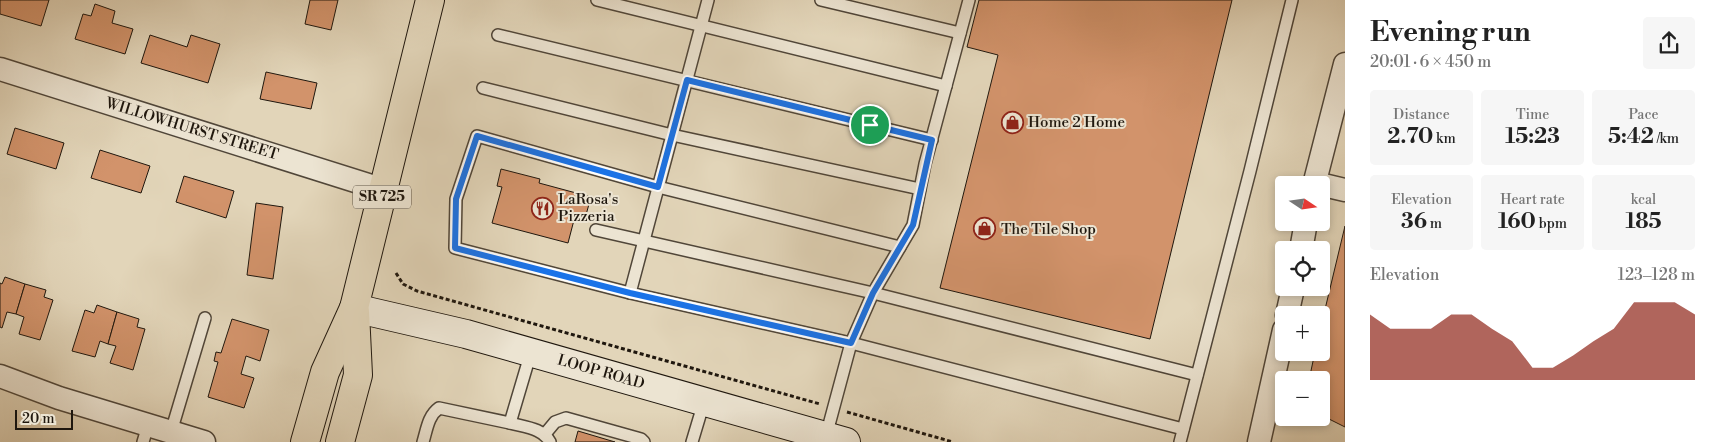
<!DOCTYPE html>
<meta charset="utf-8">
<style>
body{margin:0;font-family:"Libre Bodoni",serif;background:#f6f6f6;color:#222;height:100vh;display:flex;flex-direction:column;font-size:19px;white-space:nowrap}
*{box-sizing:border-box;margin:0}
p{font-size:16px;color:#767676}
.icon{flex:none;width:28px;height:28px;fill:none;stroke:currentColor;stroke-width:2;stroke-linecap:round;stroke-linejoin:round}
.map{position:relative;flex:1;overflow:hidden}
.details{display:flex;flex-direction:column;background:#fff;width:375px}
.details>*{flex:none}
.needle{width:32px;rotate:103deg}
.fabs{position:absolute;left:1275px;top:176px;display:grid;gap:10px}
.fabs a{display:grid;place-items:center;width:55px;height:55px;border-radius:5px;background:#fff;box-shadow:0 2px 8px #0003;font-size:25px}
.scale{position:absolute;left:15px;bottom:12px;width:58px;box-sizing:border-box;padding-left:5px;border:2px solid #1f170e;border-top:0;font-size:14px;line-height:18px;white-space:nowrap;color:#1f170e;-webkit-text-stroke:4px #ece4d2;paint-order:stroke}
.pin{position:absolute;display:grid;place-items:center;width:42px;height:42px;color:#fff;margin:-21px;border:2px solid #fff;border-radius:50%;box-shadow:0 1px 5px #0007}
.round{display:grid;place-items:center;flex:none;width:52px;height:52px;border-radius:5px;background:#f6f6f6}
.summary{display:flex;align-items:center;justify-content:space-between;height:85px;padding:0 25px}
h1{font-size:28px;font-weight:700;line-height:38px}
.stats{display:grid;grid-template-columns:repeat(3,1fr);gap:8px;height:85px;padding:5px 25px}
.stats div{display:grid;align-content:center;border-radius:5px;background:#f6f6f6;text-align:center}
.stats b{font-size:21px;font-weight:700}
.stats small{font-size:14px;font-weight:400}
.stats p{font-size:14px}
.chart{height:140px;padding:10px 25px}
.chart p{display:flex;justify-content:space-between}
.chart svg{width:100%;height:90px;margin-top:5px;fill:#8f2418;opacity:.7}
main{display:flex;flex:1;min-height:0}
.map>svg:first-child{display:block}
</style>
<main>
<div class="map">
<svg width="1345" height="442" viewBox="0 0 1345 442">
<rect width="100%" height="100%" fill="#e2d5b9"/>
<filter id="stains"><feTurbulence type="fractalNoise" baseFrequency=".004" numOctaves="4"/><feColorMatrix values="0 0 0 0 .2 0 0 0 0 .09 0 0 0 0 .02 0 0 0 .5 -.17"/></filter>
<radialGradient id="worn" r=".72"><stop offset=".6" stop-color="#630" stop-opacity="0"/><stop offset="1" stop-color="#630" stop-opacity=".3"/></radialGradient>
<!-- building -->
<g fill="#d2936b" stroke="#1f170e">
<polygon points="0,0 49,0 41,26 0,14"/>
<polygon points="310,0 338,0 331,30 305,24"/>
<polygon points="979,0 1232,0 1150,339 940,288 998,55 967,47"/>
<polygon points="95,4 115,11 112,23 133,29 125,54 75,39 83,14 91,16"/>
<polygon points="150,35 187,47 191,35 220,44 208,83 141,63"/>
<polygon points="266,72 317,83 311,109 260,99"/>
<polygon points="15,128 64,143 56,169 7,154"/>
<polygon points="100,150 150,166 141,193 91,178"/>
<polygon points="501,169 540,179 539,183 591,197 584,222 574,220 568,243 492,223 502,187 497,186"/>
<polygon points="184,176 234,191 226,218 176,202"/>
<polygon points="256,203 283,207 273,279 247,275"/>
<polygon points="1345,226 1345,427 1321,415 1321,380 1309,380 1315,352 1321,352 1321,326"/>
<polygon points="5,277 25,284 16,314 7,312 2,328 0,327 0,283 2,284"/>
<polygon points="25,284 46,290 44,297 53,300 40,340 19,334 24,317 16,314"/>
<polygon points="97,305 117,312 108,344 100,341 95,357 72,351 85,310 94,313"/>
<polygon points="117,312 139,319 137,327 145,329 133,370 110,363 116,346 108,344"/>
<polygon points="232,319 269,330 260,361 246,356 241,374 254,378 244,408 208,397 218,362 214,361 216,352 221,353"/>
<polygon points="578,431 615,442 575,442"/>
</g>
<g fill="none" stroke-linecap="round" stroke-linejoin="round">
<defs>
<g id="lane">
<polyline points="597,0 946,86"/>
<polyline points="708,0 630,293 851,343 1183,429"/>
<polyline points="821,0 960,33"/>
<polyline points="498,35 932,140"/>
<polyline points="483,88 672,135 920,189"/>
<polyline points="596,230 873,293 1197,375"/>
<polyline points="630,293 455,248 456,199 477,136 658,187 900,247"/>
<path d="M510 423C524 427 543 428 550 442"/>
<polyline points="171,432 205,318"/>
<polyline points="545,434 555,422 566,418 641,439 644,442"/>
<polyline points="826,436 851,343 873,293 913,225 925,164 969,0"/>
<polyline points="143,442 148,425"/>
<path d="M423 442C427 429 428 416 439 408L510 423 531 352"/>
<polyline points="692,442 704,402"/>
<polyline points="1180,442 1250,171 1292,0"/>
</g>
<g id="street">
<polyline points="0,69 384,190"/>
<polyline points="1315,183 1345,190"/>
<polyline points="1314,185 1345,64"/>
<polyline points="1301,250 1306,222"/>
<polyline points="1287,315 1293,288"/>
<polyline points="0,376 59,398 204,442"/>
<polyline points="1259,442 1284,330"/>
</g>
<polyline id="secondary" points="354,308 466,334 846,442"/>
<g id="primary">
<polyline points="305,442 325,372 354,308 430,0"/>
<polyline points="340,442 358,375 355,312"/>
</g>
</defs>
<!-- lane casing -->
<use href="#lane" stroke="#504639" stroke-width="14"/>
<!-- street casing -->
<use href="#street" stroke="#504639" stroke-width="25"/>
<!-- secondary casing -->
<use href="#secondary" stroke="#1f170e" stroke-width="30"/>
<!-- primary casing -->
<use href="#primary" stroke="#1f170e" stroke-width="30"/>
<!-- path -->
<g stroke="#1f170e" stroke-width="3" stroke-dasharray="4 2.5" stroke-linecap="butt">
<polyline points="396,273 403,284 417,291 820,404"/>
<polyline points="847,412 953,442"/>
</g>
<!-- lane -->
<use href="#lane" stroke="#ece4d2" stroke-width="11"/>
<!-- street -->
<use href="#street" stroke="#ece4d2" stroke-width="22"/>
<!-- secondary -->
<use href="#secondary" stroke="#ece4d2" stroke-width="28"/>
<!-- primary -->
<use href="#primary" stroke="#e2d5b9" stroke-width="28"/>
</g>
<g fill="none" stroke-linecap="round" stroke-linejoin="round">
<defs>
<polygon id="route" points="687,80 932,140 913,225 873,293 851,343 630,293 455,248 456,199 477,136 658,187"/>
</defs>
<!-- route casing -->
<use href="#route" stroke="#fff" stroke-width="10"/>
<!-- route -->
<use href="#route" stroke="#1a73e8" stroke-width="6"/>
</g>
<!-- icons -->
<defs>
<symbol id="shop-ring" viewBox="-11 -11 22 22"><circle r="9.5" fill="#ece4d2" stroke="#8f2418" stroke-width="1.5"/><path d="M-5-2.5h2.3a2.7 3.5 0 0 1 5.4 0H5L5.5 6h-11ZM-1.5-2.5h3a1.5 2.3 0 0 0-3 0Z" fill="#8f2418"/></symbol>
<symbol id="restaurant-ring" viewBox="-11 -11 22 22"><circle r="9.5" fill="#ece4d2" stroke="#8f2418" stroke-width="1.5"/><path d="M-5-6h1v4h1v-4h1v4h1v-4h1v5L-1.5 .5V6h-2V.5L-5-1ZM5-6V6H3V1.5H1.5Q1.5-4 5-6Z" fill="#8f2418"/></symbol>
</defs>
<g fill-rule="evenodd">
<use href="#shop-ring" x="1000" y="110" width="25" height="25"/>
<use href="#restaurant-ring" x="530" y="196" width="25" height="25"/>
<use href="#shop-ring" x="972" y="216" width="25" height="25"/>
</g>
<g text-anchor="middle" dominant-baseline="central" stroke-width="4" stroke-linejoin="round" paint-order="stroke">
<!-- shield labels -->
<rect fill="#ece4d2" stroke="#5c5449" stroke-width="1" x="353" y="185.5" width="58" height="23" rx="4"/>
<g font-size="14" font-weight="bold" fill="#1f170e">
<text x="382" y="197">SR 725</text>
</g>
<!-- poi labels -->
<g font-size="15" fill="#1f170e" stroke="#ece4d2" text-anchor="start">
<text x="1028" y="122">Home 2 Home</text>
<text x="558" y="199">LaRosa's<tspan x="558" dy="17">Pizzeria</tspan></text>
<text x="1001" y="229">The Tile Shop</text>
</g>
<!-- street labels -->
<g font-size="15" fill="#1f170e" stroke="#ece4d2">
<text transform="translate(192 129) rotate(17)">WILLOWHURST STREET</text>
<text transform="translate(601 372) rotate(16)">LOOP ROAD</text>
</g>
</g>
<rect width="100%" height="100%" filter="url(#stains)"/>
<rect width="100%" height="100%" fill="url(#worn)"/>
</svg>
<div class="fabs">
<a><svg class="needle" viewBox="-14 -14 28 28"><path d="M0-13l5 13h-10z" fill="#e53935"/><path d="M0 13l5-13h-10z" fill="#767676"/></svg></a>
<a><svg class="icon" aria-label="locate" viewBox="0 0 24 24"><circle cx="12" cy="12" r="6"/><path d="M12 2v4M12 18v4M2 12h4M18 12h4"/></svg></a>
<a>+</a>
<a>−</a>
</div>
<div class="scale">20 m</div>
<div class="pin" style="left:870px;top:125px;background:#1e9e55"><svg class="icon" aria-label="arrive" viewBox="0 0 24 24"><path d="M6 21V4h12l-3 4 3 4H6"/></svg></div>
</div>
<section class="details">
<div class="summary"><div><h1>Evening run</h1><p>20:01 · 6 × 450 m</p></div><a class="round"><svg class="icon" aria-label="share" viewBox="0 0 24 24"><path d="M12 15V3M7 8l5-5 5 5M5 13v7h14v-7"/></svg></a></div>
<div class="stats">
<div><p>Distance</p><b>2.70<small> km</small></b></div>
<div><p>Time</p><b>15:23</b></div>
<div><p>Pace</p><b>5:42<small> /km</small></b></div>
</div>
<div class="stats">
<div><p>Elevation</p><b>36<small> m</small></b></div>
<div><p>Heart rate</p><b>160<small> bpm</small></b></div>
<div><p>kcal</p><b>185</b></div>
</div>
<div class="chart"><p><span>Elevation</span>123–128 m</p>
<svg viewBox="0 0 160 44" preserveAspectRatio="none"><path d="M0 44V12L10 19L20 19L30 19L40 12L50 12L60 19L70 25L80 38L90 38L100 32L110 25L120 19L130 6L140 6L150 6L160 12V44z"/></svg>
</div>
</section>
</main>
